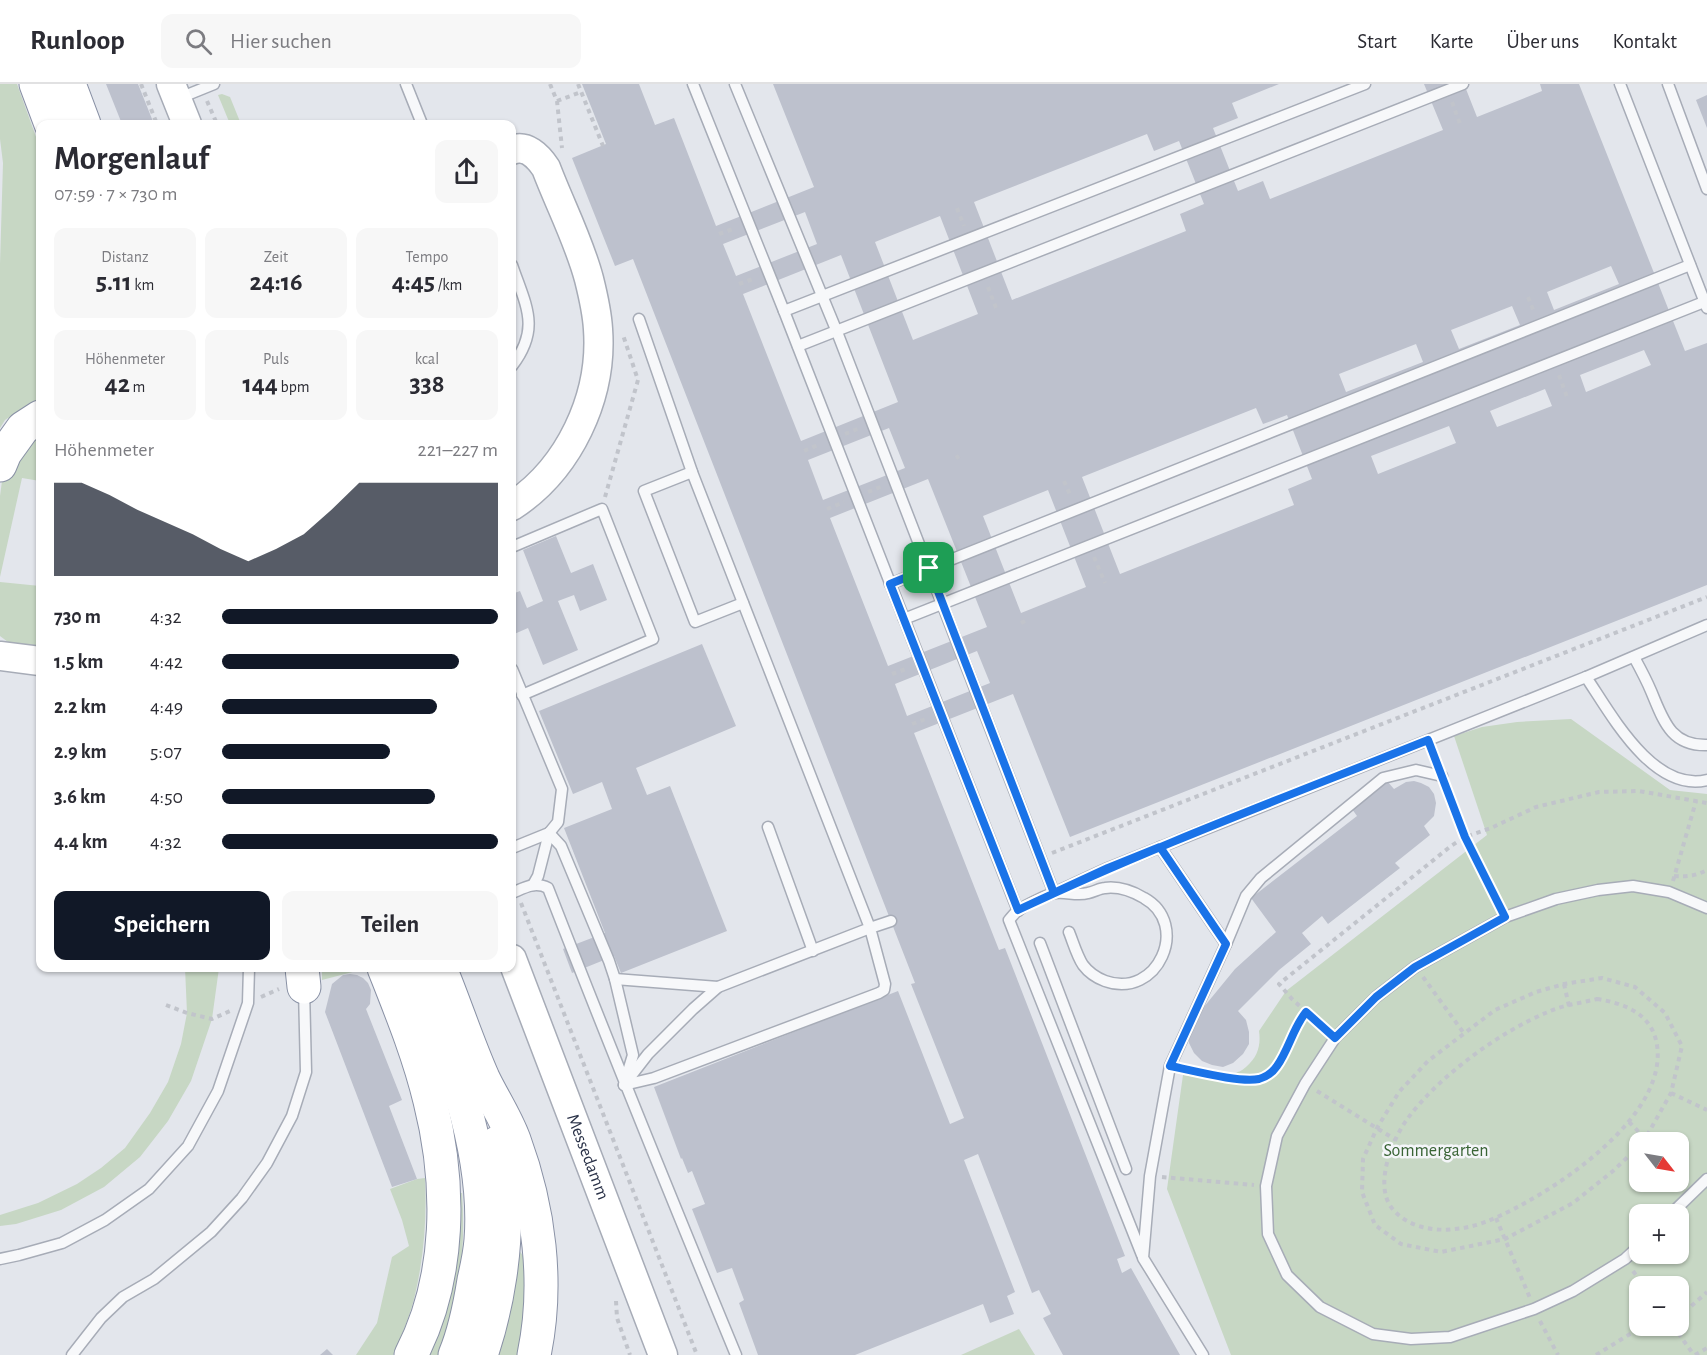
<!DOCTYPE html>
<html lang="de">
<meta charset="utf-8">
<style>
body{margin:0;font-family:"Alegreya Sans",sans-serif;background:#f7f7f7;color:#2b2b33;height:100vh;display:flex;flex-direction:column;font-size:22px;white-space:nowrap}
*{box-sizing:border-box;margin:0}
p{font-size:20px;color:#7c7c81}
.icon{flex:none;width:33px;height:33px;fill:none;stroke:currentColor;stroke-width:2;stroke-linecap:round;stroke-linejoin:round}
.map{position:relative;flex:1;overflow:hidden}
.panel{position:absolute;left:36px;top:36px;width:480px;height:852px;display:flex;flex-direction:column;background:#fff;border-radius:12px;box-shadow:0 2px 4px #0004}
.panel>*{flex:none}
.needle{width:39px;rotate:121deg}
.tools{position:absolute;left:1629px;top:1048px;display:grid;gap:12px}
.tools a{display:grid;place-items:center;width:60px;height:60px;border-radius:12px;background:#fff;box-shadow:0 2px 4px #0004;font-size:30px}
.pin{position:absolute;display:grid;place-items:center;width:51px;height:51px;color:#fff;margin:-26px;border-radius:12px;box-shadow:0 3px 9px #0006}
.round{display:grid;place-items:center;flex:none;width:63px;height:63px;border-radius:12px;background:#f7f7f7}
.headline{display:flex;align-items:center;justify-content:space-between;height:102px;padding:0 18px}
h1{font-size:33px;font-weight:700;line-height:45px}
.figures{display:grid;grid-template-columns:repeat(3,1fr);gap:9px;height:102px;padding:6px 18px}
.figures div{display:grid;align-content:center;border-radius:12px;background:#f7f7f7;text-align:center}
.figures b{font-size:26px;font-weight:700}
.figures small{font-size:16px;font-weight:400}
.figures p{font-size:16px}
.chart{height:168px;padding:12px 18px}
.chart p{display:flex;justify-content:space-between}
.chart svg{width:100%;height:108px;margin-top:6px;fill:#111827;opacity:.7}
.primary-button{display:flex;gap:12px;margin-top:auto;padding:12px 18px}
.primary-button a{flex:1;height:69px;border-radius:12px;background:#111827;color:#fff;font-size:24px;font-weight:700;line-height:69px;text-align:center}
.primary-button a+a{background:#f7f7f7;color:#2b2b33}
ul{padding:0 18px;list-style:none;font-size:20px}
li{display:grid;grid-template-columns:96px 72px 1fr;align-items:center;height:45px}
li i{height:15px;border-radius:8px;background:#111827}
header{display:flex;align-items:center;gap:36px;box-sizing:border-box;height:84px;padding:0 30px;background:#fff;border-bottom:2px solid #e1e1e2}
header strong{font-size:28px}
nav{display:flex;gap:33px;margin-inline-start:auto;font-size:21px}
.search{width:420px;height:54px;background:#f7f7f7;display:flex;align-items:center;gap:15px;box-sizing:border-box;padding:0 21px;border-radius:12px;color:#7c7c81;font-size:22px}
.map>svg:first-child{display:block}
</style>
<header>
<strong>Runloop</strong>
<div class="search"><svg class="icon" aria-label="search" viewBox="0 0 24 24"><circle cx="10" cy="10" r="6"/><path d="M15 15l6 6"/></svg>Hier suchen</div>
<nav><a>Start</a><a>Karte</a><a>Über uns</a><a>Kontakt</a></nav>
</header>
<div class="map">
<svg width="1707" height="1271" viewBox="0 0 1707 1271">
<rect width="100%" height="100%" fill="#e3e6ec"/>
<!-- green -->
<g fill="#c7d7c4" fill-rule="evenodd">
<polygon points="0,0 17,0 40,64 40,314 5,336 0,344 0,180 3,79 0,55"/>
<polygon points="222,10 230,13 241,40 230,40 218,11"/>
<polygon points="40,349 40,397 22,394 0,493 0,412 2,397 24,362"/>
<polygon points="0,498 40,502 40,564 12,561 0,552"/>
<path d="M1571 635 1670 706 1707 710V1271H1231L1167 1105 1183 991 1228 998C1236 985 1237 991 1246 983 1258 973 1261 961 1259 947L1286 907 1487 751 1454 652 1482 643 1517 638ZM1640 1059H1678V1098H1640ZM1640 1131H1678V1170H1640ZM1640 1203H1678V1242H1640Z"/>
<polygon points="185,884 219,884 212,935 191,997 168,1037 140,1073 104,1103 61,1126 16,1140 0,1142 0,1131 38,1119 77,1100 101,1084 125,1064 150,1029 168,998 181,960 187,929"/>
<polygon points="322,884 368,884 322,896"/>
<path d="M425 1094C427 1134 424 1172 415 1211 411 1229 403 1247 397 1264L393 1271H356L377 1239 392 1173 409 1162 402 1136 390 1105 417 1095Z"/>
<path d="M458 1109H462C466 1164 460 1219 439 1271H427Z"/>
<polygon points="519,1166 529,1181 519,1271 495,1271"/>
<polygon points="1019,1245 1035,1271 961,1271"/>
</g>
<!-- building -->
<g fill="#bdc1cd" fill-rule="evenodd">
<polygon points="106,0 138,0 154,40 122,40"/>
<path d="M582 0H639L655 41 674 34 716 142 814 103 773 0H1279L1232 19 1238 34 1213 44 1238 107 1263 97 1270 115 1443 46 1424 0H1464L1477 33 1542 7 1540 0H1579L1685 267 1707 259V501L1070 753 1013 610 914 649 999 866 1005 864 1125 1172 1117 1175 1122 1189 1131 1184 1180 1271H1063L1043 1234 1051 1230 1039 1206 1032 1209 978 1070 964 1076 1015 1208 1007 1212 1014 1230 990 1239 983 1220 855 1271H758L739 1219 744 1216 732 1184 717 1189 692 1125 705 1120 692 1087 688 1089 682 1074 681 1075 654 1003 898 907 950 1040 964 1034 911 900 915 899 633 175 615 182 572 74 606 60ZM1147 50 1154 67 1179 57 1204 120 1180 130 1186 147 1012 216 974 118ZM805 128 817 160 736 192 723 160ZM940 132 978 230 913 256 875 158ZM841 171 898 318 801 357 743 210ZM1611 182 1619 200 1554 226 1547 208ZM1512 222 1520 241 1459 265 1451 246ZM1416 260 1423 278 1346 308 1339 290ZM1644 266 1651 281 1586 308 1580 291ZM1545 305 1552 322 1497 343 1490 327ZM1256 324 1263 340 1287 331 1312 395 1288 405 1294 421 1120 490 1082 393ZM1449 342 1456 359 1378 390 1371 372ZM889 344 905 384 823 416 808 376ZM928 395 987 543 888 582 830 434ZM1048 406 1086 503 1021 529 983 432ZM977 567 990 599 907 632 895 600Z"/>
<polygon points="1707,11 1707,44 1696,16"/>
<polygon points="556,452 571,489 593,480 607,516 580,527 574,511 558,517 578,566 543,581 528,544 512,551 512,510 520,507 527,524 543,517 523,466"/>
<polygon points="702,560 736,642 636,684 647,711 670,702 727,847 621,889 614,872 572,889 563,865 605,849 564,744 612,725 602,698 573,710 539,627"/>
<polygon points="1387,697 1394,705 1406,698 1414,697 1421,699 1429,703 1434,710 1436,719 1434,732 1424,742 1430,751 1395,779 1400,784 1328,840 1322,832 1302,849 1311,860 1279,886 1238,927 1246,936 1249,948 1249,960 1243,970 1233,979 1223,983 1212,981 1202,977 1194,969 1189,959 1189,948 1194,935 1235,885 1276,848 1251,814 1357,732 1352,725"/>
<polygon points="350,890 357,891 363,894 368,899 371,906 370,920 366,925 402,1016 389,1022 417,1095 392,1103 325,928 332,900 343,891"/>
<polygon points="327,1265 333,1271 320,1271"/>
</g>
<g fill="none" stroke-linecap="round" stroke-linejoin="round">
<defs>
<g id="service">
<polyline points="406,0 422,40"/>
<polyline points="693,0 784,227 1018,827"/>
<path d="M735 0 837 248 1054 809 1108 784 1586 593C1611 630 1653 709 1707 696"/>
<polyline points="1620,0 1707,224"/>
<polyline points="1668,0 1707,105"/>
<polyline points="177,15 214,0"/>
<path d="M512 181C526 222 541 244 512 282"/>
<polyline points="784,227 1365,0"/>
<polyline points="798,262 1463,0"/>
<polyline points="692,388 644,407 695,538 743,519"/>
<polyline points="512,463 602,425 653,555 522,611"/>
<polyline points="890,500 1690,181"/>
<polyline points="904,535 1704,218"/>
<path d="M1634 573C1640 584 1646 595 1651 607 1663 635 1670 662 1707 661"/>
<polyline points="512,585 562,705 558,738 549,749 538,792 533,801"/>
<polyline points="1586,593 1707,541"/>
<polyline points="768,743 813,867"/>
<polyline points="549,749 561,762 609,877 615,895 633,971 626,994"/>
<polyline points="1160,763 1226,860"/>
<polyline points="512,764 549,749"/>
<path d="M512 809C524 804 535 797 548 804 609 961 672 1116 736 1271"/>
<path d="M1069 848C1073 858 1077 872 1083 881 1089 889 1097 894 1105 897 1158 916 1191 840 1144 814 1132 807 1120 802 1105 804 1100 804 1094 808 1088 809 1078 812 1067 808 1056 809 1048 810 1026 821 1019 826 1015 828 1012 833 1009 836L1142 1171"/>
<polyline points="1040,859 1126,1085"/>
<polyline points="615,895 718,903"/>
<polyline points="624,1001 648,970 693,925 718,903 870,844 692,388 639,235"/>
<polyline points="624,1001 654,994 879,909 884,906 885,900 870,844 891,837"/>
<polyline points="1670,1131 1707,1095"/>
<polyline points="1640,1161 1625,1175 1573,1207 1534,1225 1450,1253 1411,1255 1373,1250 1320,1223 1287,1191 1268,1150 1266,1102 1277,1052 1305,1000 1335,954 1376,913 1415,883 1505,833 1556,815 1598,806 1633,802 1669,808 1707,824"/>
<polyline points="0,1175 19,1171 62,1159 105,1136 149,1105 188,1062 218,1007 248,919 249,884"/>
<polyline points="72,1271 101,1234 123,1213 154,1195 211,1148 242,1114 267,1079 292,1032 306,988 304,905"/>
<polyline points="1203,1271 1143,1174 1150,1092 1170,982 1226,860 1246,812 1261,794 1383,694 1416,686 1442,692"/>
</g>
<g id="secondary">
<polyline points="171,0 187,40"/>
<path d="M512 66C526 60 538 72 546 84 560 121 579 157 589 195 593 211 597 228 598 245 603 313 569 385 512 422"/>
<polyline points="0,572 40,577"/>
<path id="s1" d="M512 875 663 1271"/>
</g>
<g id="motorway">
<polyline points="36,0 51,40"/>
<polyline points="69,0 84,40"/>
<polyline points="0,381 5,369 23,344 40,333"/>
<polyline points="302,884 304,903"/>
<path d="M384 884C401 927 419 971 430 1017 451 1100 451 1194 411 1271"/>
<path d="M414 884C448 966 488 1065 481 1156 480 1169 477 1183 474 1196 470 1221 465 1247 455 1271"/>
<path d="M440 884C455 920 467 958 483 994 493 1015 506 1034 514 1056 539 1124 549 1199 534 1271"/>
<path d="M481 1271C498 1221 507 1163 504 1110 503 1093 500 1076 497 1059"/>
</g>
</defs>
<!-- service casing -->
<use href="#service" stroke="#a7acb7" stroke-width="13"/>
<!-- secondary casing -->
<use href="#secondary" stroke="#a7acb7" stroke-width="31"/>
<!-- motorway casing -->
<use href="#motorway" stroke="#8991a5" stroke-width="35"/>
<!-- path -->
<g stroke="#c1c4cb" stroke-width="4" stroke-dasharray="4.5 4.5" stroke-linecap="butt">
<polyline points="141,0 157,40"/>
<polyline points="550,0 557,17 562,64"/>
<polyline points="578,0 603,62"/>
<polyline points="207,17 217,40"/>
<polyline points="557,17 581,8"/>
<polyline points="1452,18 1460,40"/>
<polyline points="957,124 964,142"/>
<polyline points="719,150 736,144"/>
<polyline points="739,200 756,194"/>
<polyline points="988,203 996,224"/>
<polyline points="1528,213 1534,228"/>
<polyline points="1559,291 1568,316"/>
<polyline points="845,350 860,344"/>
<polyline points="804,367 820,360"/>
<polyline points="956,374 959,372"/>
<polyline points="1064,397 1071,413"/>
<polyline points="868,408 883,402"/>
<polyline points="605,413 638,296 623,251"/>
<polyline points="827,425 844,418"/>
<polyline points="1094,473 1105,499"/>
<polyline points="1021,539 1025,537"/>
<polyline points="892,590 909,584"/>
<polyline points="912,640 928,634"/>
<polyline points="1446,703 1465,753 1499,822"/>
<polyline points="1052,769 1707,513"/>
<path d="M1674 792C1688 793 1695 792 1707 786"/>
<polyline points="1673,797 1696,717"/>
<polyline points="521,819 697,1271"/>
<polyline points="1423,893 1463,948"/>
<polyline points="1564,900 1569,922"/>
<polyline points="261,913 279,905"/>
<path d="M1597 915C1622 919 1649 928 1656 956 1674 1032 1547 1113 1488 1137 1458 1149 1413 1152 1391 1123 1374 1099 1393 1054 1408 1034 1439 992 1501 947 1548 928 1563 921 1581 919 1597 915Z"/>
<polyline points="166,921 187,929 212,935 230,927"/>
<polyline points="1326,946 1292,915 1279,900 1451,762 1465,753 1491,744 1536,723 1599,708 1639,707 1707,719"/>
<path d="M1183 985C1202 989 1241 999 1258 995 1268 993 1275 986 1280 978 1289 961 1294 943 1307 928"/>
<polyline points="1317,1007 1396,1056"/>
<polyline points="1671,1009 1707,1026"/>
<polyline points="1629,1038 1650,1059"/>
<polyline points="1640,1061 1613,1087 1573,1119 1505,1155 1441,1168 1401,1160 1375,1141 1362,1108 1363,1075 1377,1044 1399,1008 1428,977 1495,926 1536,908 1564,900 1602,894 1635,903 1665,929 1682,962 1671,1009 1645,1055 1641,1059"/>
<polyline points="1678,1087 1687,1096"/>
<polyline points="1162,1093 1254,1101"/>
<polyline points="1496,1134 1530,1214"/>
<polyline points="1633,1187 1645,1203"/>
<polyline points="616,1217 617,1234 630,1271"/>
<polyline points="1678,1234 1707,1208"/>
<polyline points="1540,1237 1558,1271"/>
<polyline points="1673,1242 1694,1271"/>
<polyline points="1596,1271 1643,1242"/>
<polyline points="1695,1271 1707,1264"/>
</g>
<!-- service -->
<use href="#service" stroke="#f7f8fa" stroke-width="10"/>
<!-- secondary -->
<use href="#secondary" stroke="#fff" stroke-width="28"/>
<!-- motorway -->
<use href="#motorway" stroke="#fff" stroke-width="33"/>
</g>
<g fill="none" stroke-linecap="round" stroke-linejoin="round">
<defs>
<path id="route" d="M929 484 1054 809 1108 784 1160 763 1226 860 1170 982C1191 986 1239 999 1259 995 1266 993 1273 988 1277 982 1289 965 1293 944 1306 928L1335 954 1376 913 1415 883 1505 833 1465 753 1428 656C1291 711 1151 763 1018 826L890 500 929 484"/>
</defs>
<!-- route casing -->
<use href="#route" stroke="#fff" stroke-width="12"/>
<!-- route -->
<use href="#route" stroke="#1a73e8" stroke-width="8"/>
</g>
<g text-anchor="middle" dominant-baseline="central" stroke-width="5" stroke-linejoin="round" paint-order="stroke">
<!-- park labels -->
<g font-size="18" fill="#396435" stroke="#f4f5f9">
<text x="1436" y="1067">Sommergarten</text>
</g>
<!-- street labels -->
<g font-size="18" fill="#293147" stroke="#f4f5f9">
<text stroke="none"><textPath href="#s1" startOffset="212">Messedamm</textPath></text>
</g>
</g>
</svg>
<div class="tools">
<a><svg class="needle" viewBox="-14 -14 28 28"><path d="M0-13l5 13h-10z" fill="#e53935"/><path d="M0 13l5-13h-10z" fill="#7c7c81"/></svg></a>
<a>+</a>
<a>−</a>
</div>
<div class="pin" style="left:929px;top:484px;background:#1e9e55"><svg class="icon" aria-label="arrive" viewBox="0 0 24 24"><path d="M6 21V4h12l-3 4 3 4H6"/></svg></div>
<section class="panel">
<div class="headline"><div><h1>Morgenlauf</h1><p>07:59 · 7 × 730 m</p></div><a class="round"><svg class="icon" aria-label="share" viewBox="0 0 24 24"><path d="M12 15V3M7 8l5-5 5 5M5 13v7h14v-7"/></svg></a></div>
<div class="figures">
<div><p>Distanz</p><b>5.11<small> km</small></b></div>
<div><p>Zeit</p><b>24:16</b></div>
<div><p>Tempo</p><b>4:45<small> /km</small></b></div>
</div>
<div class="figures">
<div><p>Höhenmeter</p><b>42<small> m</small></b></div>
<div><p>Puls</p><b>144<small> bpm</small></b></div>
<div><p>kcal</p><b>338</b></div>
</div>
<div class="chart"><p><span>Höhenmeter</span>221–227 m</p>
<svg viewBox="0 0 160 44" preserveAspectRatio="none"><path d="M0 44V6L10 6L20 11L30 17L40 22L50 27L60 33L70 38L80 33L90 27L100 17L110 6L120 6L130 6L140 6L150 6L160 6V44z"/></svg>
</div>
<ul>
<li><b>730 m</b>4:32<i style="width:100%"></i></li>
<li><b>1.5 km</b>4:42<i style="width:86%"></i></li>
<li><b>2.2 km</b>4:49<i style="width:78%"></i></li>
<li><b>2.9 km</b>5:07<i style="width:61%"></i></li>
<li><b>3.6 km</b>4:50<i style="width:77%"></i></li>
<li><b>4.4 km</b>4:32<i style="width:100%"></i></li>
</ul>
<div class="primary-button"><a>Speichern</a><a>Teilen</a></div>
</section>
</div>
